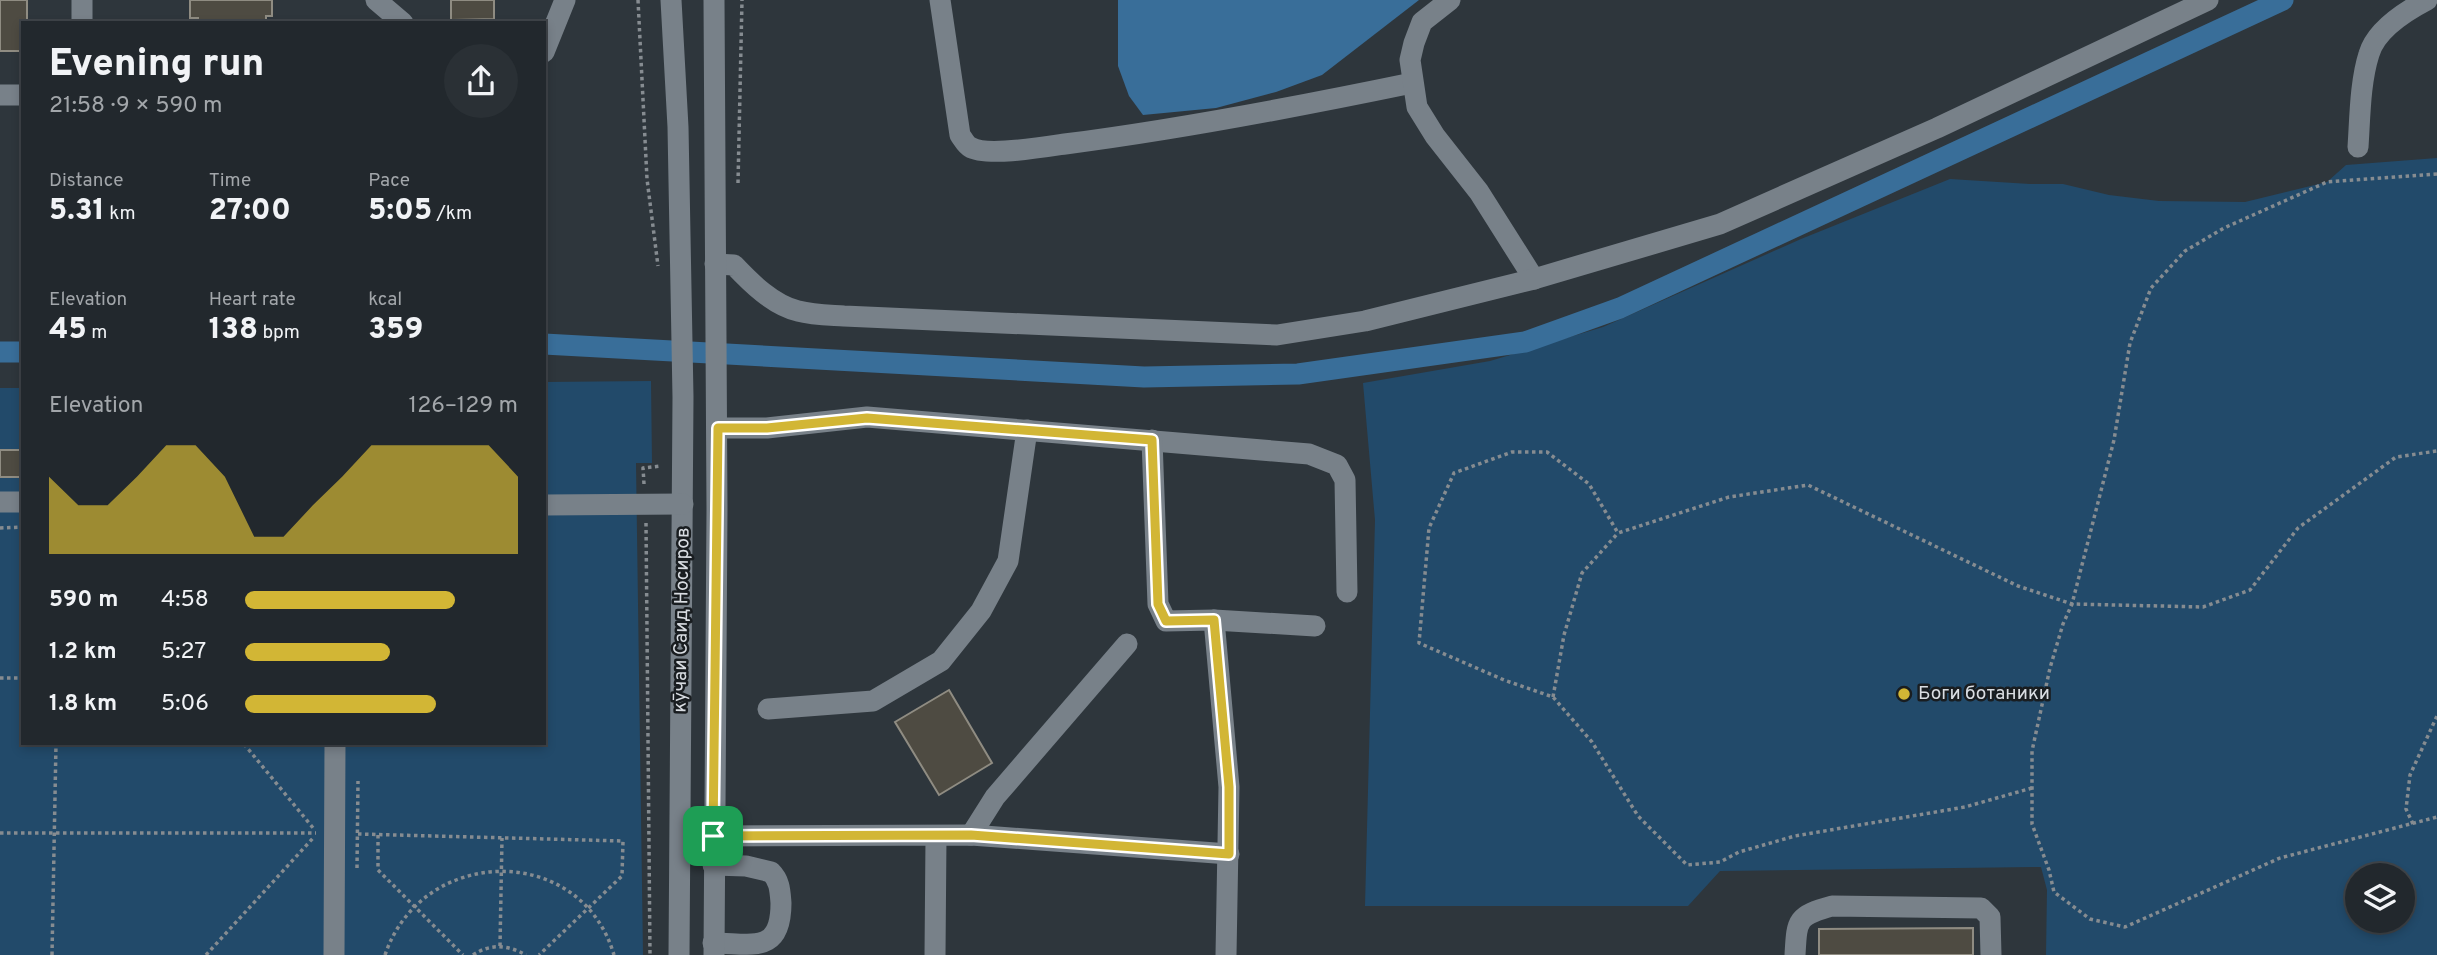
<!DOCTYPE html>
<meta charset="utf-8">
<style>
body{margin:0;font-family:Overpass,sans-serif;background:#2a3035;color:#f1f3f6;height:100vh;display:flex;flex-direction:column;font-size:26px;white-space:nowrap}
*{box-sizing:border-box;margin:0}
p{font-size:23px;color:#a2a6aa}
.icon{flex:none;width:38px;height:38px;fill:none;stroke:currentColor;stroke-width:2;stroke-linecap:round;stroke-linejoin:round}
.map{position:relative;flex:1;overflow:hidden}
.drawer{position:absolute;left:21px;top:21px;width:525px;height:724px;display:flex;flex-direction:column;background:#22282d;border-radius:0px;box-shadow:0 4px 10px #0003,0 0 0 2px #3f4449}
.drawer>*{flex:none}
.buttons{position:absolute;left:2345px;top:863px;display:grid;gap:14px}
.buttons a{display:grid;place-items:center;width:70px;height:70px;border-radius:50%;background:#22282d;box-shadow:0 4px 10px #0003,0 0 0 2px #3f4449;font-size:35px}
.pin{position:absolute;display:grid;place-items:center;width:60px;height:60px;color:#fff;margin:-30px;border-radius:14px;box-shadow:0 4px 10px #0006}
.round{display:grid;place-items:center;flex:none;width:74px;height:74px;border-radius:37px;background:#2a3035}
.summary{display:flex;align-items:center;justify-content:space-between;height:119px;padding:0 28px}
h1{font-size:38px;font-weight:800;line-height:52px}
.stats{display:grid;grid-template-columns:repeat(3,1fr);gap:10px;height:119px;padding:7px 28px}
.stats div{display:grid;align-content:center}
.stats b{font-size:30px;font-weight:800}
.stats small{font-size:19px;font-weight:400}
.stats p{font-size:19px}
.chart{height:196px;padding:14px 28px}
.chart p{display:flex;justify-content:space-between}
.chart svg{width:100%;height:126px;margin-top:7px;fill:#d2b635;opacity:.7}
ul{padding:0 28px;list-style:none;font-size:23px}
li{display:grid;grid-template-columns:112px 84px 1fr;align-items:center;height:52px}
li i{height:18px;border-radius:9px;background:#d2b635}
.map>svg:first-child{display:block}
</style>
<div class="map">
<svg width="2437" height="955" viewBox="0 0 2437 955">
<rect width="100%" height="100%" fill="#2e363c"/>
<!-- green -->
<g fill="#224a6a" fill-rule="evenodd">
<path d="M2437 158V955H2046L2047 890 2041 867 1720 871 1688 906H1365L1375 520 1363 383 1490 361 1603 327 1801 239 1950 179 2030 184H2063L2109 195 2159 201 2245 202 2327 182 2346 165ZM2357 875H2403V920H2357Z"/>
<polygon points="651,381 652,463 636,463 643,955 0,955 0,388 23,388 23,744 544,744 544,382"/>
</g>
<!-- water -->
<polygon fill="#396e99" points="1118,0 1419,0 1322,75 1276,92 1216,108 1143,115 1129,96 1118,66"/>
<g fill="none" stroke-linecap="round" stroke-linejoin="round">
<!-- canal -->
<g stroke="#396e99" stroke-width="21">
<polyline points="544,344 1144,377 1298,374 1525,342 1620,308 2283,0"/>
<polyline points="0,352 23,352"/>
</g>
</g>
<!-- building -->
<g fill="#4e4b42" stroke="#8f8c82" stroke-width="2">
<polygon points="0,0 27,0 27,23 23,23 23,51 0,51"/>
<polygon points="190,0 272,0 272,16 266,16 266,23 198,23 198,18 190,18"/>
<polygon points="451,0 494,0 494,19 451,20"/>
<rect x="0" y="450" width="21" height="27"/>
<polygon points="949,690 992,763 939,795 895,722"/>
<polygon points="1973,928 1973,955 1819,955 1819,929"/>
</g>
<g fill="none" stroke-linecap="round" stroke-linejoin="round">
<!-- path -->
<g stroke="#868c91" stroke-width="3.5" stroke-dasharray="3.5 3.5" stroke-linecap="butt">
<polyline points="638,0 647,179 658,266"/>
<polyline points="2437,174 2327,182 2224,228 2185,251 2151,288 2130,343 2114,440 2072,604 2063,624 2050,668 2032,751 2032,824 2049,870 2054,892 2090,919 2125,927 2280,858 2437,817"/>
<polyline points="738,183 742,0"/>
<polyline points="644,484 643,468 661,466"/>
<polyline points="646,523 650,955"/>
<polyline points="0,528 23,527"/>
<polyline points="0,678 23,678"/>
<polyline points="1553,697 1564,635 1582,573 1618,533"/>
<polyline points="244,744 314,829"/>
<polyline points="2032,788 1965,807 1795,836 1739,852 1720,862 1687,865 1638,816 1592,742 1553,697 1504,680 1419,643 1429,528 1454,473 1512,452 1547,452 1589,484 1618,533 1729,497 1808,485 2018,586 2072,604 2203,607 2250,590 2298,528 2396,457 2437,451"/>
<polyline points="2413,824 2406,809 2410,775 2437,716"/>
<polyline points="0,833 316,833"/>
<polyline points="358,834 623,841 622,876 539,955"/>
<polyline points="378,835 378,870 463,955"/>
<polyline points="357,868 358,781"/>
<polyline points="500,946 502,838"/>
<polyline points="52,955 56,744"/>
<polyline points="206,955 314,837"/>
<path d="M385 955C422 845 581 842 614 955"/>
<path d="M473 955C491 943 508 945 526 955"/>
</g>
<!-- minor -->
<g stroke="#788189" stroke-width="21">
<polyline points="376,0 403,23"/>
<polyline points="671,0 678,127 683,397 679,955"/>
<path d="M940 0 960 135C963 139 966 145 970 147 986 157 1045 147 1065 144 1182 129 1296 107 1412 83"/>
<polyline points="1450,0 1422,22 1414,43 1410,60 1417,107 1435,136 1479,192 1534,279"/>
<polyline points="82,23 82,0"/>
<polyline points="544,52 565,0"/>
<polyline points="0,95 23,95"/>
<path d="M2358 147C2360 118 2360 82 2369 54 2376 30 2406 11 2427 0"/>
<path d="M715 264 734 265C751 283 773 305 798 311 813 315 829 315 844 316L1277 335 1365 321 1534 279 1720 224 1937 128 2208 0"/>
<polyline points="717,428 767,428 867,417 1309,454 1337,465 1345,480 1347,592"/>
<polyline points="1152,440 1158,604 1166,621 1214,620 1315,626"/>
<polyline points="0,502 23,502"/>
<polyline points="544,505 683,504"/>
<polyline points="1214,620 1229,787 1226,955"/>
<polyline points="768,709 873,701 941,661 981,611 1008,561 1027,430"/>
<polyline points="971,835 995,797 1127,644"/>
<polyline points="713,836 971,835 1229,854"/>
<path d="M713 865 746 866 771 872C780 881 780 891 781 903 781 955 752 943 713 943"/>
<polyline points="334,955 335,744"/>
<polyline points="714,955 717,509 714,0"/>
<polyline points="935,955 936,837"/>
<path d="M1795 955C1797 920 1796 916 1832 906L1981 908 1990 917 1991 955"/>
</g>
</g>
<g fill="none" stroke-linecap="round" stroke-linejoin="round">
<defs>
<polygon id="route" points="867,418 1152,440 1158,604 1166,621 1214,620 1229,787 1229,854 971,835 713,836 718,428 767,428"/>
</defs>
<!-- route casing -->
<use href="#route" stroke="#fff" stroke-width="14"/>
<!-- route -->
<use href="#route" stroke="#d2b635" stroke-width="9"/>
</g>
<!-- markers -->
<circle fill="#d2b635" stroke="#191d20" stroke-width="2.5" cx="1904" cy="694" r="7"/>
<g text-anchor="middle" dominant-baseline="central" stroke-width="5" stroke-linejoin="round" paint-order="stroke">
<!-- street labels -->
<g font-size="19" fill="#d9dde2" stroke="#191d20">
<text transform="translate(682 620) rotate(-89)">кӯчаи Саид Носиров</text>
</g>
<!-- poi labels -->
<g font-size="19" fill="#d9dde2" stroke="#191d20" text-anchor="start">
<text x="1918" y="694">Боги ботаники</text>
</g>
</g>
</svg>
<div class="buttons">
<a><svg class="icon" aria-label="layers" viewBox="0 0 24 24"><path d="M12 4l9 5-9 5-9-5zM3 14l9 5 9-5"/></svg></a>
</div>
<div class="pin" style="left:713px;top:836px;background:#1e9e55"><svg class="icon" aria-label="arrive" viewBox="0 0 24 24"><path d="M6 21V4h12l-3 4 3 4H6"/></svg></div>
<section class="drawer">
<div class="summary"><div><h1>Evening run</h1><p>21:58 · 9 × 590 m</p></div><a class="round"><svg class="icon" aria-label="share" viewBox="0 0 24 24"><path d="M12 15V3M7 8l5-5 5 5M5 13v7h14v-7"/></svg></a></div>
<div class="stats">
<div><p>Distance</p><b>5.31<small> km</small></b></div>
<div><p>Time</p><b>27:00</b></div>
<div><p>Pace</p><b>5:05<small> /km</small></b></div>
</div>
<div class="stats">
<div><p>Elevation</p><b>45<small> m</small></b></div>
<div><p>Heart rate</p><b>138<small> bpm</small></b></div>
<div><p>kcal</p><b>359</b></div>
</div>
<div class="chart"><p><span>Elevation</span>126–129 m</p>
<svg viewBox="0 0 160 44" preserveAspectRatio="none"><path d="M0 44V17L10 27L20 27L30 17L40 6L50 6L60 17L70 38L80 38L90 27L100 17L110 6L120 6L130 6L140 6L150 6L160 17V44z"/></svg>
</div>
<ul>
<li><b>590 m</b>4:58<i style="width:77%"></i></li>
<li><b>1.2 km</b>5:27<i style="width:53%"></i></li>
<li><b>1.8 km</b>5:06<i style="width:70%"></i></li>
</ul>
</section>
</div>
